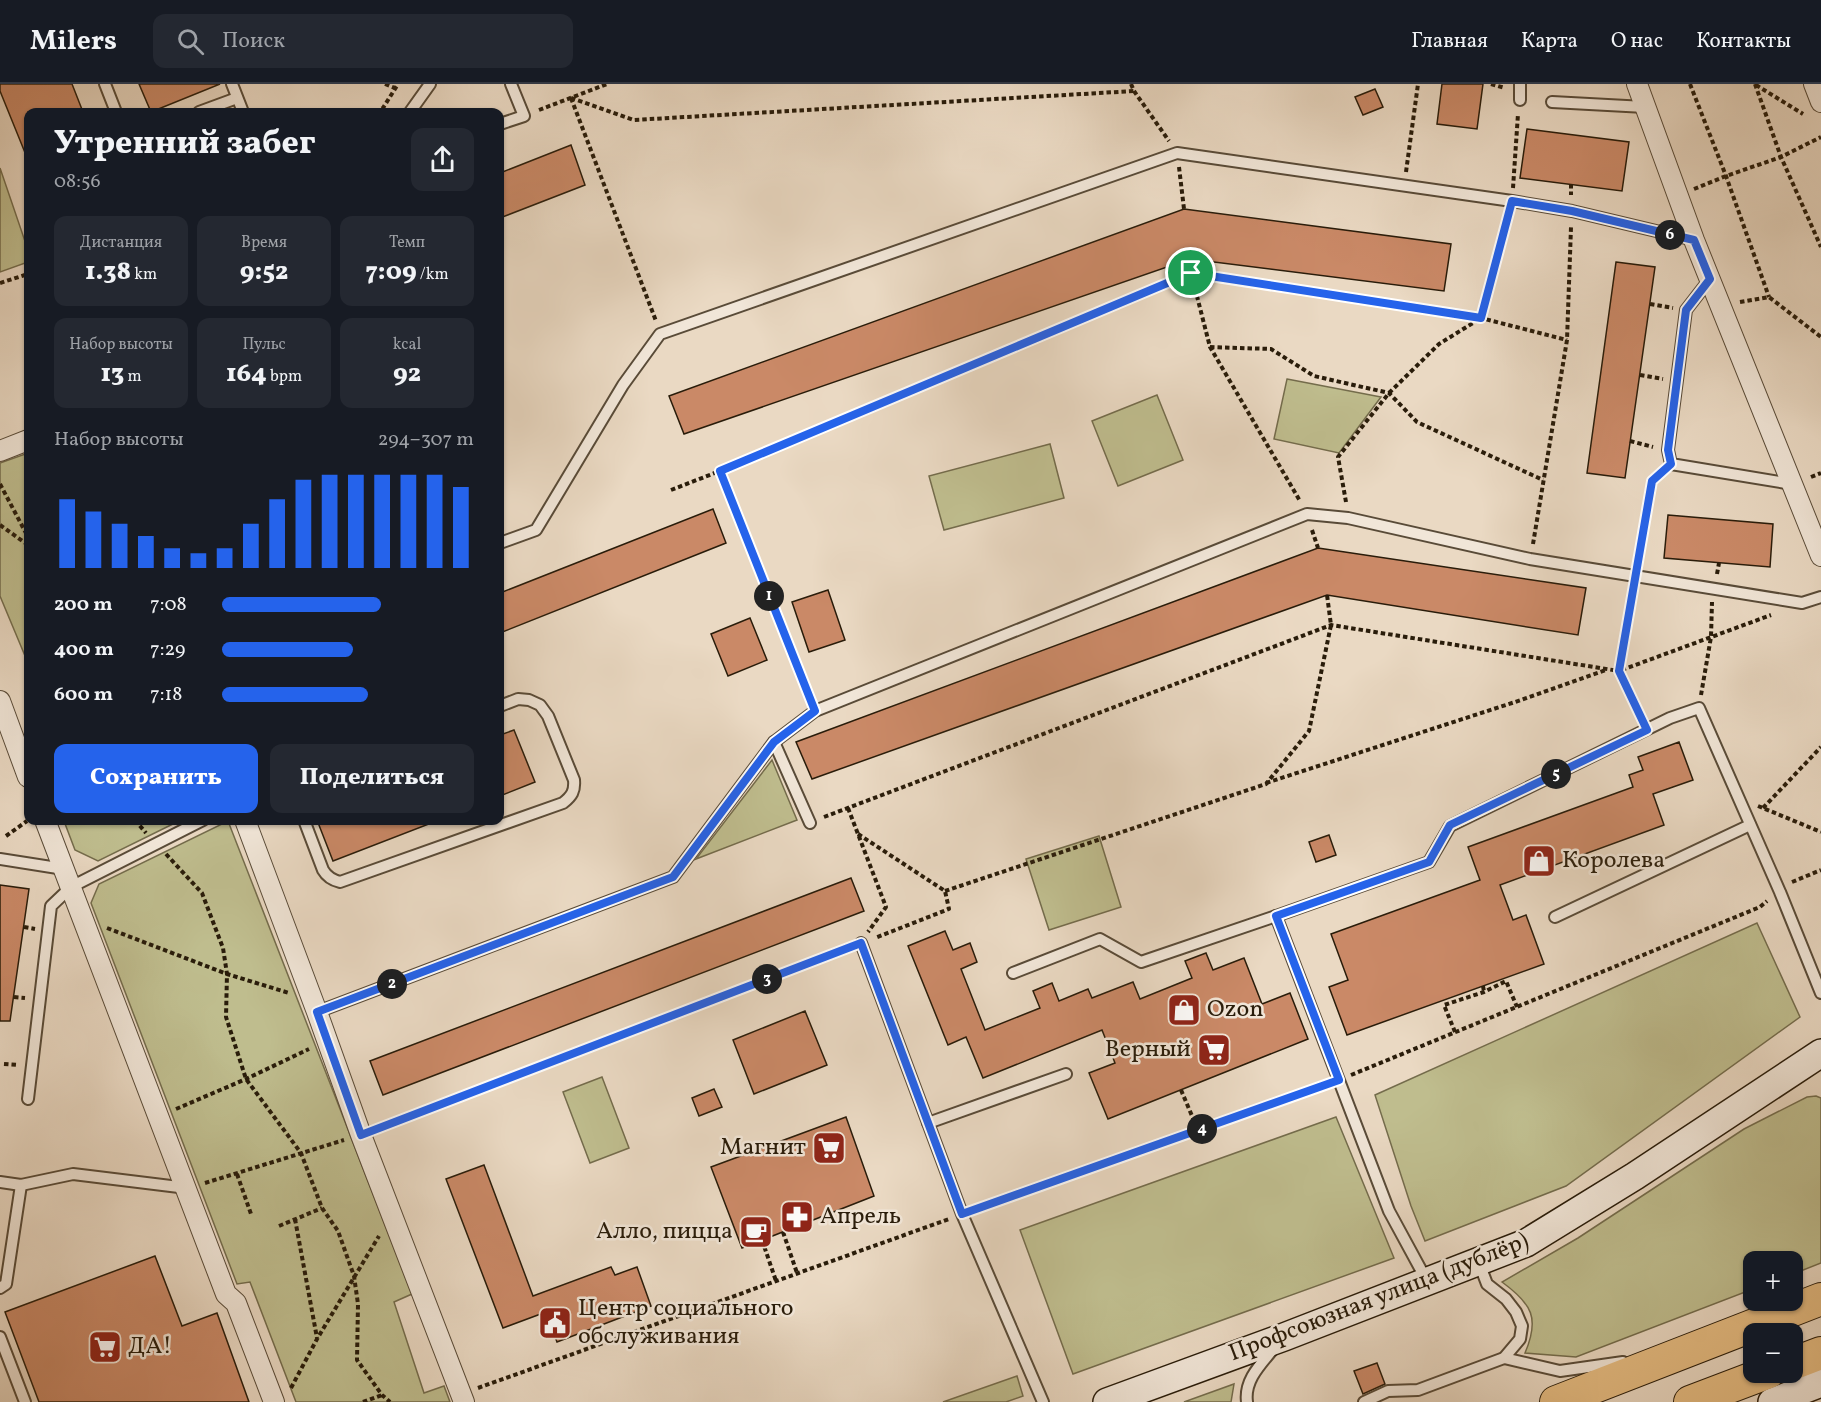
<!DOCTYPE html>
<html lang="ru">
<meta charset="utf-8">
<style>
body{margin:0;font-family:Vollkorn,serif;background:#242831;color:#f1f3f6;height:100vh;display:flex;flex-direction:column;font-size:22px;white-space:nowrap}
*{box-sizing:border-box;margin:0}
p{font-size:20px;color:#9ea1a6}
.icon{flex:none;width:33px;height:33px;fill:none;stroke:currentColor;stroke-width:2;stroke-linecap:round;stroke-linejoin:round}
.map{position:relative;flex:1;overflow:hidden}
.panel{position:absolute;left:24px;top:24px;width:480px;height:717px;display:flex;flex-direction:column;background:#171b24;border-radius:12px;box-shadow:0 2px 4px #0004}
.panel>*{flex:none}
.fabs{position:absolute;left:1743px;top:1167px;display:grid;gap:12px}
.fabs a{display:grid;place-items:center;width:60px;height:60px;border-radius:12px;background:#171b24;box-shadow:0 2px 4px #0004;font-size:30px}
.pin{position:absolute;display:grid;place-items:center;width:51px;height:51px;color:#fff;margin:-26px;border:3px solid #fff;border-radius:50%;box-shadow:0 2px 6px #0007}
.km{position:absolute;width:30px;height:30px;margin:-15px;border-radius:50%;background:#222;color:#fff;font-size:16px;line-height:30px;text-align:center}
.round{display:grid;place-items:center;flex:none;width:63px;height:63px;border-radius:12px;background:#242831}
.headline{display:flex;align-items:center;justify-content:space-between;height:102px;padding:0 30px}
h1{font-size:33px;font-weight:800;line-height:45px}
.stats{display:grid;grid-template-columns:repeat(3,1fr);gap:9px;height:102px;padding:6px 30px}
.stats div{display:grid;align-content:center;border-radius:12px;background:#242831;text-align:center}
.stats b{font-size:26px;font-weight:800}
.stats small{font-size:16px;font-weight:400}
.stats p{font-size:16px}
.chart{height:168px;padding:12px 30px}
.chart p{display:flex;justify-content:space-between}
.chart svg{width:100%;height:108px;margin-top:6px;stroke:#2563eb;stroke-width:6}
.button{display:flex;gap:12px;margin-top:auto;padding:12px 30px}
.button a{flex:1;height:69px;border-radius:12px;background:#2563eb;color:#fff;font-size:24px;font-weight:800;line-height:69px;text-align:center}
.button a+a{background:#242831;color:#f1f3f6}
ul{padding:0 30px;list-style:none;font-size:20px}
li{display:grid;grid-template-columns:96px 72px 1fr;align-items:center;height:45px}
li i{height:15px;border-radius:8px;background:#2563eb}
header{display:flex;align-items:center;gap:36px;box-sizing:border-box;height:84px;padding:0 30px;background:#171b24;border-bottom:2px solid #363941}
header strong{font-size:28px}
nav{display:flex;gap:33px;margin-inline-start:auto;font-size:21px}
.search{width:420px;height:54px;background:#242831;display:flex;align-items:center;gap:15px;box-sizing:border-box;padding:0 21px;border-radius:12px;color:#9ea1a6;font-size:22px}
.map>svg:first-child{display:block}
</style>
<header>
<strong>Milers</strong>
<div class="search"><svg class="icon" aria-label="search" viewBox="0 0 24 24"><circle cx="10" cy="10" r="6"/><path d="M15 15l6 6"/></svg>Поиск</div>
<nav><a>Главная</a><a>Карта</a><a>О нас</a><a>Контакты</a></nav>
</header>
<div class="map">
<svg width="1821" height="1318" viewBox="0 0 1821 1318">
<rect width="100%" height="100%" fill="#ead9c3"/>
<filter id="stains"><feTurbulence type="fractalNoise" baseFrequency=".00333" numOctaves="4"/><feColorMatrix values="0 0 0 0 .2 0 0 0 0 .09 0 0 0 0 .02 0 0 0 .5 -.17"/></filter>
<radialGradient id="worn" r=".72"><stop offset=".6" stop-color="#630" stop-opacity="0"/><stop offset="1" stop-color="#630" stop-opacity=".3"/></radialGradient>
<!-- green -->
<g fill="#bfbd8e" stroke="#746c4c" stroke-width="1.5">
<polygon points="0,84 28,166 28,178 0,188"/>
<polygon points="1287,295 1381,313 1339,369 1274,355"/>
<polygon points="1157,311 1183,376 1118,402 1092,337"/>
<polygon points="1050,360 1064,414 944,446 929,392"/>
<polygon points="28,369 28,579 0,512 0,379"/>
<polygon points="772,676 797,736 696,775"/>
<polygon points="64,737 64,736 179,737 98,777 75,766"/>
<polygon points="228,737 412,1210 394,1218 424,1309 444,1302 450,1318 296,1318 250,1198 237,1200 91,819 99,800"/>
<polygon points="1099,752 1121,823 1049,846 1026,775"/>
<polygon points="1757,839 1800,933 1566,1102 1425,1157 1411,1122 1375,1011"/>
<polygon points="602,993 629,1064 590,1079 563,1008"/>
<path d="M1816 1012 1821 1014V1179L1793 1190 1792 1178H1754L1753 1205 1576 1273 1525 1269C1540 1234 1532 1220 1502 1198L1578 1154 1744 1045 1807 1013Z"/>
<polygon points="1336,1033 1394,1174 1073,1290 1020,1146"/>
<polygon points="1017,1292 1023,1312 1006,1318 943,1318"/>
<polygon points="1234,1300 1231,1318 1184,1318"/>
</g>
<!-- building -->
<g fill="#ca8967" stroke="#291c0a" stroke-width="1.5">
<polygon points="0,0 72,0 83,28 28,28 28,76 0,7"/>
<polygon points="139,0 220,0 151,28"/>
<polygon points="1442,0 1483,0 1477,45 1437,40"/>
<polygon points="1375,5 1383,23 1363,31 1355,13"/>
<polygon points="1527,45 1629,58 1622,107 1520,94"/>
<polygon points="571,61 585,101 500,134 500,89"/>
<polygon points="1184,125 1451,160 1444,207 1190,175 684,350 669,312"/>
<polygon points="1616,178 1655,183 1625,394 1587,389"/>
<polygon points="713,425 726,459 500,549 500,509"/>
<polygon points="1668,431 1773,440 1770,483 1664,474"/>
<polygon points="1318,464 1586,504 1578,551 1327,511 812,695 796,658"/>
<polygon points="828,506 845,556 809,568 792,518"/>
<polygon points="750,534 767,576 728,592 711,550"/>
<polygon points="514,646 535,698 500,712 500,651"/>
<polygon points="1679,658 1693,696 1653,710 1664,741 1500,801 1513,836 1526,831 1544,880 1347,951 1329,903 1348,896 1331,850 1480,796 1468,763 1633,703 1629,691 1643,686 1638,673"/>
<polygon points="317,736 434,736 434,738 333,777"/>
<polygon points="1329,751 1336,771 1316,778 1309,758"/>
<polygon points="851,794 864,827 383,1011 370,977"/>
<polygon points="0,801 29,805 10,937 0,937"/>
<polygon points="945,847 953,866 970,859 977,878 961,885 985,946 1040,924 1033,907 1052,899 1059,917 1088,905 1092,914 1133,898 1140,915 1192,894 1185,877 1206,869 1213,886 1244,874 1262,920 1290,909 1308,955 1108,1035 1089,989 1115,979 1102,946 983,994 966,953 948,961 908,862"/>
<polygon points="805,927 827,981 754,1010 733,956"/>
<polygon points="714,1005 722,1023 699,1032 692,1014"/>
<polygon points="846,1033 874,1112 742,1164 711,1083"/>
<polygon points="484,1081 533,1212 611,1183 615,1191 637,1183 651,1222 557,1258 546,1228 503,1244 446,1095"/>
<polygon points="155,1172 182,1242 217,1229 249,1318 39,1318 5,1228"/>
<polygon points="1377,1279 1385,1300 1363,1310 1354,1287"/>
</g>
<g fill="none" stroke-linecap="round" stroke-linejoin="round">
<defs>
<g id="lane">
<polyline points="105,0 116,28"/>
<polyline points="232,0 243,28"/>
<polyline points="1520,16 1520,0"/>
<polyline points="1552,18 1645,23"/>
<polyline points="199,28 237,14"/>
<polyline points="410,28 430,0"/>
<polyline points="500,40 524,32 511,0"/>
<polyline points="1710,195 1686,226 1668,366 1671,380 1792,400"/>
<polyline points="500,459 536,446 623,301 660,250 1177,69 1512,117 1572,127 1694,156"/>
<polyline points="774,658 810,739"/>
<path d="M304 736 323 786C327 793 332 796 340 798L563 719C572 712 575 707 574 696L548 632 540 621 529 616 518 615 500 622"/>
<polyline points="0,775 64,785"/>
<polyline points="1276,832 1429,778 1450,742 1670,634 1699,624 1780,808 1821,909"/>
<polyline points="1555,833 1750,741"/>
<polyline points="861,859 962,1130 1043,1318"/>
<polyline points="1013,889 1100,855 1141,878 1276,832 1389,1127 1427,1197"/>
<polyline points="317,928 673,793 774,658 815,627 1307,430 1348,434 1530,475 1802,519 1821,513"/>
<polyline points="28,1015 51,822 71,803 203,736"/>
<polyline points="928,1039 1066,990"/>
<polyline points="0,1098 21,1101 73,1090 187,1104"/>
<polyline points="0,1204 6,1200 21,1101"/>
<polyline points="0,1253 25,1318"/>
<polyline points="1504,1274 1560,1287 1623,1278"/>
<path d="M1247 1318C1244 1296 1261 1280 1274 1264"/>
<polyline points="1364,1318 1388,1307 1418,1306 1504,1274 1520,1255 1522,1242 1516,1228 1506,1215 1487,1200 1479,1179"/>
</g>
<g id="street">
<polyline points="1637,0 1694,156 1821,472"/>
<polyline points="1814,0 1821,18"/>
<polyline points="0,367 28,356"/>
<polyline points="0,617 28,693"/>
<polyline points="45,736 226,1210 236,1219 274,1318"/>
<polyline points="245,736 317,928 361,1051 464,1318"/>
</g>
<g id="secondary">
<polyline points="1107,1318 1284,1253 1526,1159 1635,1092 1821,969"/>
<polyline points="1772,1318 1821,1299"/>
</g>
<g id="primary">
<polyline points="1792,1280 1821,1269"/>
<polyline points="1556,1318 1821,1215"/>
<polyline points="1690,1318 1769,1288"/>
</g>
</defs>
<!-- lane casing -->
<use href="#lane" stroke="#594b38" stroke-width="14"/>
<!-- street casing -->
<use href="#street" stroke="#594b38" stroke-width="22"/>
<!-- secondary casing -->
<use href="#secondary" stroke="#291c0a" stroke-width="30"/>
<!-- primary casing -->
<use href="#primary" stroke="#291c0a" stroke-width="34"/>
<!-- path -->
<g stroke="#291c0a" stroke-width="4" stroke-dasharray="4.5 3" stroke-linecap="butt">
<polyline points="385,0 395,4"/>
<polyline points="1131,0 1134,7 1169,57"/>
<polyline points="1491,0 1505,4"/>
<polyline points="1690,0 1726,92 1769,213"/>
<polyline points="1755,0 1781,73 1821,163"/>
<polyline points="1756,1 1803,30"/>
<polyline points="571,14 634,36 1134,7"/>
<polyline points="571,14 656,237"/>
<polyline points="539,26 607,0"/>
<polyline points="375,28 383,24 398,0"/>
<polyline points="1179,83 1184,125"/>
<polyline points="1406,88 1418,0"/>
<polyline points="1571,100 1571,111"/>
<polyline points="1513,104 1518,30"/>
<polyline points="1694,105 1726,92 1781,73 1821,53"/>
<polyline points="1190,175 1191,189 1210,263 1300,417"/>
<polyline points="0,199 28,190"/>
<polyline points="1740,218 1769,213 1821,253"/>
<polyline points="1650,220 1673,224"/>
<polyline points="1210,263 1271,265 1314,292 1389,309 1417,338 1543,396"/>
<polyline points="1640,291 1663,295"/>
<polyline points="1630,357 1653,363"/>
<polyline points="720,387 809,613"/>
<polyline points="1811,393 1821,389"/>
<polyline points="0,400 28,453"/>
<polyline points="671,406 720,387 1191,189 1481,234 1567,256"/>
<polyline points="1346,418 1338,373 1389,309 1439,260 1481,234 1508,132"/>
<polyline points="0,441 28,461"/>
<polyline points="1312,446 1318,464"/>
<polyline points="1533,460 1567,256 1571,143"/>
<polyline points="1638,478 1652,397 1661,388"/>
<polyline points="1717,490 1719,479"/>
<polyline points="1701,611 1711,553 1712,518"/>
<polyline points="1640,632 1619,587 1771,531"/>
<polyline points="1266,699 1515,618 1606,586"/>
<polyline points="1758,722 1821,748"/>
<polyline points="848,724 886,823 868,848"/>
<polyline points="1763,724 1821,663"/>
<polyline points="824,733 1331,541 1619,587 1633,506"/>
<polyline points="135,736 146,749"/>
<polyline points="858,750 945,807 949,825 875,854"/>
<polyline points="6,752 27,737"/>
<polyline points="166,770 202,809 223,864 227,890 226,933 246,995 301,1069 322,1124 338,1147 354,1192 358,1220 357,1276 382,1311 390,1318"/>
<polyline points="1792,798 1821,786"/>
<polyline points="945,807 1266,700 1309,647 1331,541 1327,511"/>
<polyline points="24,843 35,845"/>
<polyline points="107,844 227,890 289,909"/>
<polyline points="1483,902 1484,908"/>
<polyline points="14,913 25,914"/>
<polyline points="1455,948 1444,921 1484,908 1506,897 1517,923"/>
<polyline points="4,980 18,981"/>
<polyline points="1351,991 1760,823 1767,817"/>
<polyline points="1181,1006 1198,1046"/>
<polyline points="176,1025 246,995 309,965"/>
<polyline points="379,1044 848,864"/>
<polyline points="237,1090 251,1130"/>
<polyline points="205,1099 344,1056"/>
<polyline points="975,1125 1324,1001"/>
<polyline points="295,1135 317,1254"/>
<polyline points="279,1142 322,1124"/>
<polyline points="783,1148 797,1189"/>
<polyline points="762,1156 776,1197"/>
<polyline points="291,1304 317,1255 379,1152"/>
<polyline points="478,1304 949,1135"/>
<polyline points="363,1318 382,1311"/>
</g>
<!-- lane -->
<use href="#lane" stroke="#f1e6d8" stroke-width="10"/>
<!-- street -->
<use href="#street" stroke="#f1e6d8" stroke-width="20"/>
<!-- secondary -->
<use href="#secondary" stroke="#f1e6d8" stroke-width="27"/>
<!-- primary -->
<use href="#primary" stroke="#e5bc82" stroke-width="32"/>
</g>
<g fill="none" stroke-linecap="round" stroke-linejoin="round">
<defs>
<polygon id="route" points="1512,117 1572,127 1694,156 1710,195 1686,226 1668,366 1671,380 1652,397 1619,587 1647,646 1450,741 1429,778 1276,832 1339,996 962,1130 861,859 361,1051 317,928 673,793 774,658 815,627 720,387 1191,189 1481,234"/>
</defs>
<!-- route casing -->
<use href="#route" stroke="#fff" stroke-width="12"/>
<!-- route -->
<use href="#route" stroke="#2563eb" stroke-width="8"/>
</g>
<!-- icons -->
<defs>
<symbol id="shop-square" viewBox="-11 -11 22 22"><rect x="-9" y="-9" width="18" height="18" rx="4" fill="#8f2418" stroke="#f1e6d8"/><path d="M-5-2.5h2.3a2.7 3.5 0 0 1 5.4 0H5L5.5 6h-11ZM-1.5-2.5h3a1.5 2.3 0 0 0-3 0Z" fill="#fff"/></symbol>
<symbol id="supermarket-square" viewBox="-11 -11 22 22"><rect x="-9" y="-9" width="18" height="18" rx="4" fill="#8f2418" stroke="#f1e6d8"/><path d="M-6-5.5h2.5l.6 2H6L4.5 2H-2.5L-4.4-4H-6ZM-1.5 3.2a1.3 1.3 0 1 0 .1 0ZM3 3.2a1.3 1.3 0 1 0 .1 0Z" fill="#fff"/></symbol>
<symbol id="pharmacy-square" viewBox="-11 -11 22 22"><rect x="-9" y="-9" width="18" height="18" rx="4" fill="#8f2418" stroke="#f1e6d8"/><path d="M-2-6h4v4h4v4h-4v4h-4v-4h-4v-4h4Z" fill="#fff"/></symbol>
<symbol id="cafe-square" viewBox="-11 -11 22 22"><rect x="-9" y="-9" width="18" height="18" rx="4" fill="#8f2418" stroke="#f1e6d8"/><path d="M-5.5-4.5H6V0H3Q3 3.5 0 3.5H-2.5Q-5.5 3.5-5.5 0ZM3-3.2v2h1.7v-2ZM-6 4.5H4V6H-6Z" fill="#fff"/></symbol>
<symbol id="civic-square" viewBox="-11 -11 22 22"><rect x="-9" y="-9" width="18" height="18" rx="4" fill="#8f2418" stroke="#f1e6d8"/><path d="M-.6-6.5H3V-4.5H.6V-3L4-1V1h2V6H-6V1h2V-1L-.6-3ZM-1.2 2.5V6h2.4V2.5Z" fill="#fff"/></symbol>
</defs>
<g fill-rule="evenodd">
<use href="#shop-square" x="1520" y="758" width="38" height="38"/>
<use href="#shop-square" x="1165" y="907" width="38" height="38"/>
<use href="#supermarket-square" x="1195" y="947" width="38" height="38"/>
<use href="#supermarket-square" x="810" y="1045" width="38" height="38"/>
<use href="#pharmacy-square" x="778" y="1114" width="38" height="38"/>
<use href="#cafe-square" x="737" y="1129" width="38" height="38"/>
<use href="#civic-square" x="536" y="1220" width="38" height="38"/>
<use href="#supermarket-square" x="86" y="1244" width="38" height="38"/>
</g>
<g text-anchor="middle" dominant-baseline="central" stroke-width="5" stroke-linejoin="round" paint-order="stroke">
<!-- poi labels -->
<g font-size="24" fill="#291c0a" stroke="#f1e6d8" text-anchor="start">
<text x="1562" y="777">Королева</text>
<text x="1207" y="926">Ozon</text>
<text x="1191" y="966" text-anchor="end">Верный</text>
<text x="806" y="1064" text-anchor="end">Магнит</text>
<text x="820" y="1133">Апрель</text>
<text x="733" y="1148" text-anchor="end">Алло, пицца</text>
<text x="578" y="1225">Центр социального<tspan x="578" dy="28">обслуживания</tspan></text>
<text x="128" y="1263">ДА!</text>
</g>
<!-- street labels -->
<g font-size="24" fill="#291c0a" stroke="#f1e6d8">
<text transform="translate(1379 1214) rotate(-21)">Профсоюзная улица (дублёр)</text>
</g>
</g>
<rect width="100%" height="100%" filter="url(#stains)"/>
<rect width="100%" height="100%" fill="url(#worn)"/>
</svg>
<div class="fabs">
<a>+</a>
<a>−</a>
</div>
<div class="pin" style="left:1191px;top:189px;background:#1e9e55"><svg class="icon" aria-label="arrive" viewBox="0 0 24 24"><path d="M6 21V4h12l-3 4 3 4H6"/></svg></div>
<b class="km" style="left:769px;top:512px">1</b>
<b class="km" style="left:392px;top:900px">2</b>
<b class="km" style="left:767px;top:895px">3</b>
<b class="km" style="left:1202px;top:1045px">4</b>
<b class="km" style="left:1556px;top:690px">5</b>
<b class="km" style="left:1670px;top:151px">6</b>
<section class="panel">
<div class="headline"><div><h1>Утренний забег</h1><p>08:56</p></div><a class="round"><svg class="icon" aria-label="share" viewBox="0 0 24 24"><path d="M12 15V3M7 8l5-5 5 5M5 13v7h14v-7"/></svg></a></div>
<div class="stats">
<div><p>Дистанция</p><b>1.38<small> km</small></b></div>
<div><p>Время</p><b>9:52</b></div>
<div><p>Темп</p><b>7:09<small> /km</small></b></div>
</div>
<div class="stats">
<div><p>Набор высоты</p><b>13<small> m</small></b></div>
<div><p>Пульс</p><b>164<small> bpm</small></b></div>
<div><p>kcal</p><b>92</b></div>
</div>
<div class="chart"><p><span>Набор высоты</span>294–307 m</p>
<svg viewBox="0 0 160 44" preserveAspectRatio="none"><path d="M5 44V16M15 44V21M25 44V26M35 44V31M45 44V36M55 44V38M65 44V36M75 44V26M85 44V16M95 44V8M105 44V6M115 44V6M125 44V6M135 44V6M145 44V6M155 44V11"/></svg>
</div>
<ul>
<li><b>200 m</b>7:08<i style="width:63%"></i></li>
<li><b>400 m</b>7:29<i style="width:52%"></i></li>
<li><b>600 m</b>7:18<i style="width:58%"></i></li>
</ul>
<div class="button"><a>Сохранить</a><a>Поделиться</a></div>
</section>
</div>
